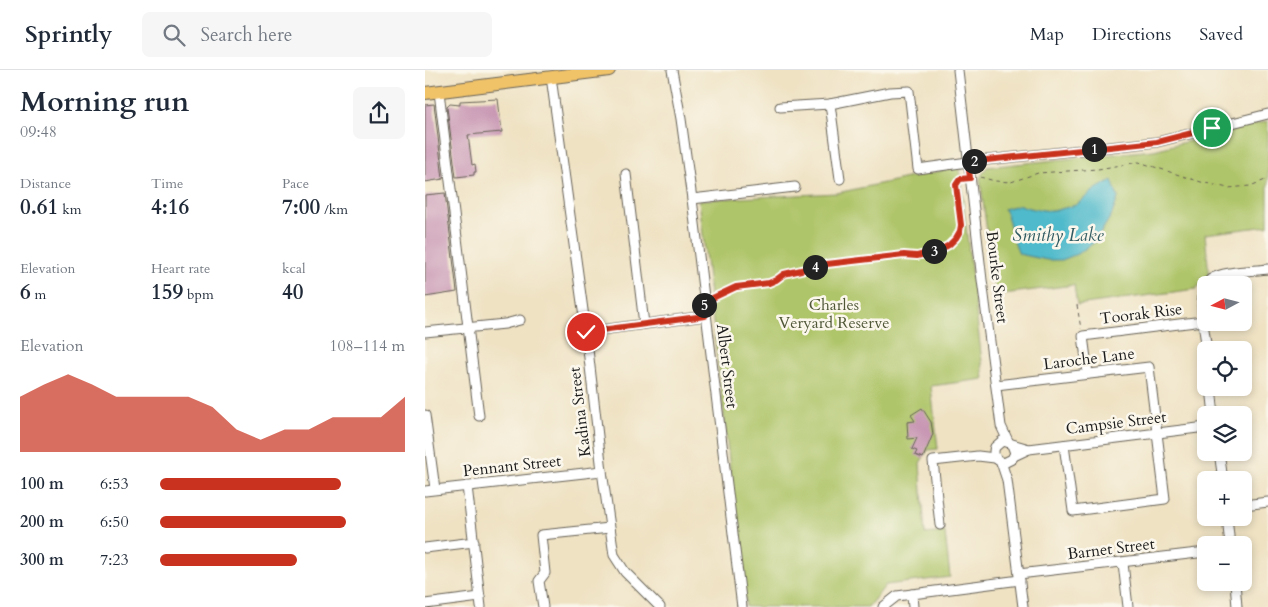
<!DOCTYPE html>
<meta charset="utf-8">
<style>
body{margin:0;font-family:Cardo,serif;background:#f6f6f7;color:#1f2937;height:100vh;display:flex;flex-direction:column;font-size:19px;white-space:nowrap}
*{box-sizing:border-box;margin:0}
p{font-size:16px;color:#747a83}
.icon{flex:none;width:28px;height:28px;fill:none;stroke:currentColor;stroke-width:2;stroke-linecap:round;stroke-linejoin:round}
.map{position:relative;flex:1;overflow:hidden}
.sheet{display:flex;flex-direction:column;background:#fff;width:425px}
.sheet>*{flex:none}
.needle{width:32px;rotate:263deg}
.tools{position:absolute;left:772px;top:206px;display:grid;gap:10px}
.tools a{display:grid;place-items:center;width:55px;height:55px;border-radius:8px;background:#fff;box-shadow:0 2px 8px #0003;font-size:25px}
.pin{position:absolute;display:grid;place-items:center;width:42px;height:42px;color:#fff;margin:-21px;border:2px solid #fff;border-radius:50%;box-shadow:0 1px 5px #0007}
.km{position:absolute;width:25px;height:25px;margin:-12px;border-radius:50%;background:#222;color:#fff;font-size:14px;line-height:25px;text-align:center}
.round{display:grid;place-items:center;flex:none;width:52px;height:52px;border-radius:8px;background:#f6f6f7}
.head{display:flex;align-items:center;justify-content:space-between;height:85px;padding:0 20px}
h1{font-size:28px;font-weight:600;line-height:38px}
.figures{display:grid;grid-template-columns:repeat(3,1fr);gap:8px;height:85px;padding:5px 20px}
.figures div{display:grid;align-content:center}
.figures b{font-size:21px;font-weight:600}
.figures small{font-size:14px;font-weight:400}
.figures p{font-size:14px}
.chart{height:140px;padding:10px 20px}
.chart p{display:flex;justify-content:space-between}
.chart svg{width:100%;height:90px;margin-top:5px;fill:#c8321e;opacity:.7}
ul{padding:0 20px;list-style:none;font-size:16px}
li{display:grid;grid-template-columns:80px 60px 1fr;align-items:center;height:38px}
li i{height:12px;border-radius:6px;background:#c8321e}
header{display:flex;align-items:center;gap:30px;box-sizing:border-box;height:70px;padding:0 25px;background:#fff;border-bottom:1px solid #e0e1e3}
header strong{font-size:24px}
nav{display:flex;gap:28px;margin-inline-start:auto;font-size:18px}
.search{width:350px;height:45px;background:#f6f6f7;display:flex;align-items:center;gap:12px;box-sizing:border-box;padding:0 18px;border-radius:8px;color:#747a83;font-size:19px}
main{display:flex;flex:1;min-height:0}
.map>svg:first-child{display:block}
</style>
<header>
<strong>Sprintly</strong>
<div class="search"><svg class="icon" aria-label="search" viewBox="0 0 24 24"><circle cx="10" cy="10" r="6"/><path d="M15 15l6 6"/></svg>Search here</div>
<nav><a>Map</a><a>Directions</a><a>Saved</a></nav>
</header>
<main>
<section class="sheet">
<div class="head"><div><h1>Morning run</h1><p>09:48</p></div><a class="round"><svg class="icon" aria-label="share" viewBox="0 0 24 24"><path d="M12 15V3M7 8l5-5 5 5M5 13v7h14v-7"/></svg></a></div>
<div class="figures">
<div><p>Distance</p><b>0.61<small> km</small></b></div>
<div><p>Time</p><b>4:16</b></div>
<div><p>Pace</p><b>7:00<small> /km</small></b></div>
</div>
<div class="figures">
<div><p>Elevation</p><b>6<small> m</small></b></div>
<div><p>Heart rate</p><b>159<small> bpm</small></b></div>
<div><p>kcal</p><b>40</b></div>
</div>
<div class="chart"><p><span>Elevation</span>108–114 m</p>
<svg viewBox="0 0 160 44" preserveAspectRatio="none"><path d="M0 44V17L10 11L20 6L30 11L40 17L50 17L60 17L70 17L80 22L90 33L100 38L110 33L120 33L130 27L140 27L150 27L160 17V44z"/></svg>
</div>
<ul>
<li><b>100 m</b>6:53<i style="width:74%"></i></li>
<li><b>200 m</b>6:50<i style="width:76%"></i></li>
<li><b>300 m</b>7:23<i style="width:56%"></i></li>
</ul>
</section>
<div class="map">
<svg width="843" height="537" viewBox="0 0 843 537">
<rect width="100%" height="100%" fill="#fbf7ec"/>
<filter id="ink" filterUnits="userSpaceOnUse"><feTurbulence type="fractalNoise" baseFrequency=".02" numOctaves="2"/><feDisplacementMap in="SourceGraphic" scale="10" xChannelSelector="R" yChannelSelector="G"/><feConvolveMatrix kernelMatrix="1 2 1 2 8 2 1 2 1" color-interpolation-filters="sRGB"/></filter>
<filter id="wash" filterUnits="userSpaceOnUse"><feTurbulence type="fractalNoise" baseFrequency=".0096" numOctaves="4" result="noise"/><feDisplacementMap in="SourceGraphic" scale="20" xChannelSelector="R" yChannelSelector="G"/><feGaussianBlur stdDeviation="1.12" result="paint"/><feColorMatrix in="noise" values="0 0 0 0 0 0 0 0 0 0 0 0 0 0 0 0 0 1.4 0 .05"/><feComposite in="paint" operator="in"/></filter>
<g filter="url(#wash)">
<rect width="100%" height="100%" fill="#efe2c3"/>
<!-- green -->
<g fill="#afc569" stroke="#667042">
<polygon points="843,51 843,156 780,164 784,205 771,219 652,235 649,215 570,225 555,108 562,97 729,80"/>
<polygon points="534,97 559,309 506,316 513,379 503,380 495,393 500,464 520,462 525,507 461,515 443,537 321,537 274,130 412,123"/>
</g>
<!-- water -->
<path fill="#4fbacb" stroke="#366b74" d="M687 110 693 128 687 144 670 172 652 184 637 190H622L594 184C586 168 587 155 579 139L593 135 609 139 628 141 651 135 671 119Z"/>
<g id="blocks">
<!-- building -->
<g fill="#c795b2">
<polygon points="73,29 77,62 43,65 47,95 50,94 51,102 49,102 49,105 31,107 22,37 25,34 35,35 35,31"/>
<polygon points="9,34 18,109 0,112 0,35"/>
<polygon points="20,123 32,222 0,227 0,125"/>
<polygon points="497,338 506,352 508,364 498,388 490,385 492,381 487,379 492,368 483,369 482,352 490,351 486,345"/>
</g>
</g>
</g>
<g filter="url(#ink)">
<use href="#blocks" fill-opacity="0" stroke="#666156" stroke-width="1"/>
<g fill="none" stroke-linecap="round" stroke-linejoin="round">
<defs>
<g id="minor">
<polyline points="247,0 256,49 267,129 317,537"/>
<polyline points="533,0 557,210 576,356 584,373"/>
<polyline points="126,7 161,262 177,401 189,485 200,502 235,537"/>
<polyline points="14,22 54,346"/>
<polyline points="405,34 415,109"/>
<polyline points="355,37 405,34 465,22 484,21 493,99 543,92 732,72 843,44"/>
<polyline points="201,104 219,254"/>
<polyline points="267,129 370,117"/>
<polyline points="0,262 80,254 95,250"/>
<polyline points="161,262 280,246"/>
<path d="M782 280C780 263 770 221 786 209 797 201 829 201 843 199"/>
<polyline points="663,304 658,266 778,251"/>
<polyline points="571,315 724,297 740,429 648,441 639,375"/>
<polyline points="786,318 789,345"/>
<polyline points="0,345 10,419"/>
<path d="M587 375 590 383 587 389 579 393C571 391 567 385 570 377L577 371 604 379"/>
<polyline points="794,382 798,410"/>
<polyline points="589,386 604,379 781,357"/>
<polyline points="576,392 582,410 598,537"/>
<polyline points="42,416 56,537"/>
<polyline points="0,421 177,401"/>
<polyline points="819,435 843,432"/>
<polyline points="802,448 805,475"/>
<polyline points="515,455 508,391 553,386 570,388"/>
<polyline points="0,478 49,472"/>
<polyline points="698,493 703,537"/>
<polyline points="594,504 781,482"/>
<polyline points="810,512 812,537"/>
<polyline points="487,524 488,537"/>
<polyline points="0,534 55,527"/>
<polyline points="118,537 114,511 120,503 116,465 185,458"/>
<polyline points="458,537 472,526 595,510"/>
</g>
<polyline id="highway" points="0,23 184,0"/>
</defs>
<!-- minor casing -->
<use href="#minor" stroke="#666156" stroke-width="11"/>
<!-- highway casing -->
<use href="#highway" stroke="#666156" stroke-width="14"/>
<!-- path -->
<g stroke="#666156" stroke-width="1" stroke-dasharray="4 4" stroke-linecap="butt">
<polyline points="555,107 570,111 586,112 613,103 673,99 714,92 776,112 803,118 825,116 843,109"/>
<polyline points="287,229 311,217 344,213 351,210 359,204 402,194 479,185 492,186 520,178 527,172 535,161 536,155 531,117 533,110 536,109"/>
<polyline points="652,235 656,259"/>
</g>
<!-- minor -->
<use href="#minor" stroke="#fff" stroke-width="9"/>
<!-- highway -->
<use href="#highway" stroke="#f1c369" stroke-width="12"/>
</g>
</g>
<g fill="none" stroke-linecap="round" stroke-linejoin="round" filter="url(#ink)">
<defs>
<polyline id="route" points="161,262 280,246 279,232 311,217 344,213 351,210 359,204 402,194 479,185 492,186 515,180 524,175 531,168 535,161 536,155 531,115 535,109 545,108 543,92 732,72 787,58"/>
</defs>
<!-- route casing -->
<use href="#route" stroke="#fff" stroke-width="10"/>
<!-- route -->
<use href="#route" stroke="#c8321e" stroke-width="6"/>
</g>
<g text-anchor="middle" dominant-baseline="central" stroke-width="5" stroke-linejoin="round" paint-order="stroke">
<!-- street labels -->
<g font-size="16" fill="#1c1c1c" stroke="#fbf7ec">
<text transform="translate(572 207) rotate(83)">Bourke Street</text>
<text transform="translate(716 244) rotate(-7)">Toorak Rise</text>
<text transform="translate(664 289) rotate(-7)">Laroche Lane</text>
<text transform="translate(302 296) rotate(83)">Albert Street</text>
<text transform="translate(155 342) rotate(-97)">Kadina Street</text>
<text transform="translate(691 353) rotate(-7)">Campsie Street</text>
<text transform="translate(87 396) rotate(-6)">Pennant Street</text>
<text transform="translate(686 479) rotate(-7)">Barnet Street</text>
</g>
<!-- park labels -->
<g font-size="16" fill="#4f5737" stroke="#fbf7ec">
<text x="409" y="235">Charles<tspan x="409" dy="18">Veryard Reserve</tspan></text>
</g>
<!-- water labels -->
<g font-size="18" font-style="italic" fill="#305b62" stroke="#fbf7ec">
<text x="633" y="165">Smithy Lake</text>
</g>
</g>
</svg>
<div class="tools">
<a><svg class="needle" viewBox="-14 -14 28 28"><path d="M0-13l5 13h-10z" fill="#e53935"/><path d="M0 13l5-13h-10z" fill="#747a83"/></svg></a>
<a><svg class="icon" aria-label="locate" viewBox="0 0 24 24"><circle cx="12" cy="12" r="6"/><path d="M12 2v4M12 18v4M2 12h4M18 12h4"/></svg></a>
<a><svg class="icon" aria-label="layers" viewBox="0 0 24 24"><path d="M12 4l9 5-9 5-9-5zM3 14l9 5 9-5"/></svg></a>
<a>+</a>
<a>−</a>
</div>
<div class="pin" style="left:787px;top:58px;background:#1e9e55"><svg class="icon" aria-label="arrive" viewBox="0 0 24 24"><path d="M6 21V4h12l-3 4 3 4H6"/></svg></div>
<div class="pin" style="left:161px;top:262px;background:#d93025"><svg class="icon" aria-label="check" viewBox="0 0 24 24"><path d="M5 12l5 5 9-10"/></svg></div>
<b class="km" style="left:669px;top:79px">1</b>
<b class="km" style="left:549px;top:91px">2</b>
<b class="km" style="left:509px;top:181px">3</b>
<b class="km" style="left:390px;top:197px">4</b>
<b class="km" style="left:279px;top:235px">5</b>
</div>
</main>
